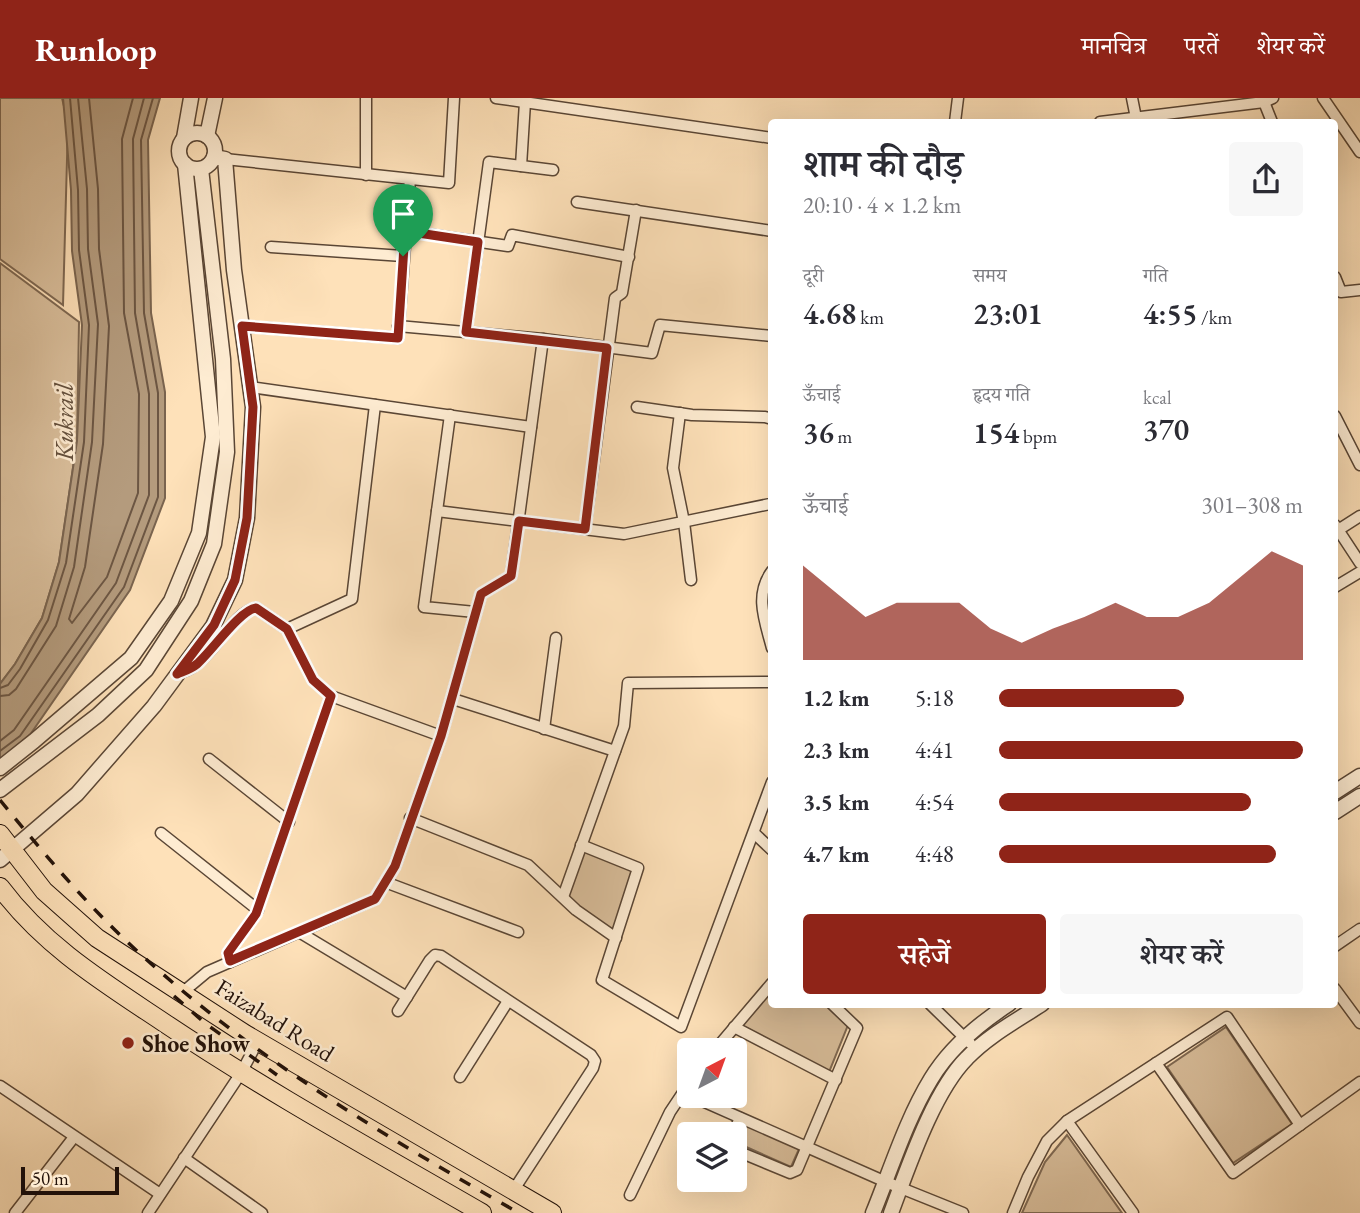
<!DOCTYPE html>
<html lang="hi">
<meta charset="utf-8">
<style>
body{margin:0;font-family:"EB Garamond","Noto Serif Devanagari",serif;background:#f7f7f7;color:#2b2b33;height:100vh;display:flex;flex-direction:column;font-size:26px;white-space:nowrap}
*{box-sizing:border-box;margin:0}
p{font-size:23px;color:#7c7c81}
.icon{flex:none;width:38px;height:38px;fill:none;stroke:currentColor;stroke-width:2;stroke-linecap:round;stroke-linejoin:round}
.map{position:relative;flex:1;overflow:hidden}
.drawer{position:absolute;left:768px;top:21px;width:570px;height:889px;display:flex;flex-direction:column;background:#fff;border-radius:7px;box-shadow:0 7px 28px #0002}
.drawer>*{flex:none}
.needle{width:46px;rotate:41deg}
.buttons{position:absolute;left:677px;top:940px;display:grid;gap:14px}
.buttons a{display:grid;place-items:center;width:70px;height:70px;border-radius:7px;background:#fff;box-shadow:0 7px 28px #0002;font-size:35px}
.scale{position:absolute;left:21px;bottom:18px;width:98px;box-sizing:border-box;padding-left:7px;border:4px solid #231209;border-top:0;font-size:19px;line-height:24px;white-space:nowrap;color:#231209;-webkit-text-stroke:5px #feecd2;paint-order:stroke}
.pin{position:absolute;display:grid;place-items:center;width:60px;height:60px;color:#fff;margin:-72px -30px;border-radius:50% 50% 50% 0;rotate:-45deg;box-shadow:0 0 7px #0007}
.pin .icon{rotate:45deg}
.round{display:grid;place-items:center;flex:none;width:74px;height:74px;border-radius:7px;background:#f7f7f7}
.headline{display:flex;align-items:center;justify-content:space-between;height:119px;padding:0 35px}
h1{font-size:38px;font-weight:600;line-height:52px}
.figures{display:grid;grid-template-columns:repeat(3,1fr);gap:10px;height:119px;padding:7px 35px}
.figures div{display:grid;align-content:center}
.figures b{font-size:30px;font-weight:600}
.figures small{font-size:19px;font-weight:400}
.figures p{font-size:19px}
.chart{height:196px;padding:14px 35px}
.chart p{display:flex;justify-content:space-between}
.chart svg{width:100%;height:126px;margin-top:7px;fill:#8f2418;opacity:.7}
.button{display:flex;gap:14px;margin-top:auto;padding:14px 35px}
.button a{flex:1;height:80px;border-radius:7px;background:#8f2418;color:#fff;font-size:28px;font-weight:600;line-height:80px;text-align:center}
.button a+a{background:#f7f7f7;color:#2b2b33}
ul{padding:0 35px;list-style:none;font-size:23px}
li{display:grid;grid-template-columns:112px 84px 1fr;align-items:center;height:52px}
li i{height:18px;border-radius:9px;background:#8f2418}
header{display:flex;align-items:center;gap:42px;box-sizing:border-box;height:98px;padding:0 35px;background:#8f2418;color:#fff}
header strong{font-size:33px}
nav{display:flex;gap:38px;margin-inline-start:auto;font-size:24px}
.map>svg:first-child{display:block}
</style>
<header>
<strong>Runloop</strong>
<nav><a>मानचित्र</a><a>परतें</a><a>शेयर करें</a></nav>
</header>
<div class="map">
<svg width="1360" height="1115" viewBox="0 0 1360 1115">
<rect width="100%" height="100%" fill="#fee1b9"/>
<filter id="stains"><feTurbulence type="fractalNoise" baseFrequency=".00286" numOctaves="4"/><feColorMatrix values="0 0 0 0 .2 0 0 0 0 .09 0 0 0 0 .02 0 0 0 .5 -.17"/></filter>
<radialGradient id="worn" r=".72"><stop offset=".6" stop-color="#630" stop-opacity="0"/><stop offset="1" stop-color="#630" stop-opacity=".3"/></radialGradient>
<!-- green -->
<g fill="#d9be9b" stroke="#7e6852" stroke-width="2">
<polygon points="0,0 62,0 68,25 63,207 0,161"/>
<polygon points="0,165 79,224 77,343 59,464 42,520 15,566 0,586"/>
<polygon points="583,752 634,771 613,833 567,799"/>
<polygon points="772,892 772,906 827,907 848,927 829,974 741,927"/>
<polygon points="1226,929 1292,1026 1233,1065 1167,969"/>
<polygon points="744,1026 799,1051 791,1069 735,1044"/>
<polygon points="1067,1037 1122,1115 1022,1115 1045,1064"/>
</g>
<!-- water -->
<polygon fill="#b49b7d" stroke="#7a644f" stroke-width="2" points="63,0 160,0 148,42 151,215 165,294 165,400 130,492 25,644 0,662 0,586 15,566 42,520 59,464 77,343 82,227 72,153 71,92"/>
<g fill="none" stroke-linecap="round" stroke-linejoin="round">
<!-- shore -->
<g stroke="#6c5643" stroke-width="2">
<polyline points="89,0 98,91 99,151 109,228 103,346 85,469 69,521 72,525 107,479 138,395 139,296 124,215 122,41 133,0"/>
<polyline points="0,590 8,587 20,571 48,522 66,465 84,344 89,227 79,152 78,92 70,0"/>
<polyline points="0,598 9,597 16,591 56,528 74,469 92,344 98,226 88,151 87,91 78,0"/>
<polyline points="0,643 14,632 116,485 149,397 149,296 135,215 133,41 144,0"/>
<polyline points="0,653 20,638 124,489 158,399 158,295 144,215 141,42 153,0"/>
</g>
<defs>
<g id="minor">
<polyline points="496,0 772,40"/>
<polyline points="1132,0 1136,20"/>
<polyline points="1323,0 1360,54"/>
<polyline points="1264,4 1272,24"/>
<polyline points="955,24 958,0"/>
<polyline points="1100,24 1264,4 1273,0"/>
<polyline points="225,61 449,85 454,0"/>
<polyline points="521,68 525,4"/>
<polyline points="366,77 366,0"/>
<polyline points="577,104 772,133"/>
<polyline points="406,133 508,148 512,137 629,159"/>
<polyline points="271,149 403,158"/>
<polyline points="1335,179 1341,194 1360,192"/>
<polyline points="242,228 398,240 410,81"/>
<polyline points="398,228 543,241 652,255 660,227 772,238"/>
<polyline points="466,234 489,64 553,72"/>
<polyline points="250,289 531,329"/>
<polyline points="637,309 692,317 765,319 772,321"/>
<polyline points="680,315 673,370 684,424 691,482"/>
<polyline points="450,317 424,509 475,514"/>
<polyline points="1335,318 1360,367"/>
<polyline points="437,413 624,436 770,406"/>
<polyline points="1335,427 1360,465"/>
<polyline points="585,431 615,200 622,195 636,112"/>
<polyline points="1335,434 1360,418"/>
<path d="M772 473C754 497 765 523 772 550"/>
<polyline points="1335,489 1360,474"/>
<polyline points="287,531 352,501 375,307"/>
<path d="M177 576C183 574 189 572 193 569 214 556 235 513 256 510L287 531 313 582 331 598 441 638"/>
<polyline points="453,601 615,653"/>
<polyline points="544,631 556,540"/>
<polyline points="209,661 289,724"/>
<polyline points="410,720 528,767 576,812 616,840"/>
<polyline points="161,735 258,812"/>
<polyline points="754,735 772,752"/>
<polyline points="581,747 638,770 602,882 681,929 772,684"/>
<polyline points="385,784 518,834"/>
<polyline points="563,799 624,628 628,585 772,584"/>
<polyline points="299,834 407,899"/>
<polyline points="1335,848 1360,831"/>
<polyline points="230,864 228,855 256,816 331,598"/>
<polyline points="1335,891 1360,925"/>
<polyline points="183,894 207,874 375,801 395,768 441,638 481,496 511,478 543,241"/>
<polyline points="930,906 970,945"/>
<polyline points="398,913 430,862 435,857 441,858 591,957 595,963 593,970 513,1093"/>
<polyline points="734,929 836,982"/>
<polyline points="715,952 772,885"/>
<polyline points="1156,965 1233,1075 1360,984"/>
<polyline points="460,979 508,903"/>
<polyline points="0,988 160,1096"/>
<polyline points="691,998 886,1084 963,1115"/>
<polyline points="1067,1023 1133,1115"/>
<polyline points="733,1036 740,1020"/>
<polyline points="735,1050 737,1053 790,1075 797,1072 857,930 832,906"/>
<polyline points="184,1060 262,1115"/>
<polyline points="630,1097 670,1014 690,984"/>
<polyline points="15,1115 74,1039"/>
<polyline points="148,1115 241,975 258,943"/>
<polyline points="1013,1115 1028,1079 1047,1043 1067,1023 1227,919 1300,1027"/>
</g>
<g id="tertiary">
<circle cx="197" cy="53" r="18"/>
<polyline points="207,38 215,0"/>
<polyline points="184,40 191,0"/>
<polyline points="0,670 34,643 131,560 171,503 199,435 213,339 185,66"/>
<polyline points="0,692 98,617 146,572 191,503 214,446 227,354 223,261 201,71"/>
<polyline points="1335,694 1360,678"/>
<polyline points="1335,714 1360,698"/>
<polyline points="0,762 77,696 154,608 213,528 235,482 247,420 253,309 234,172 225,61 214,59"/>
<path d="M873 1115C891 1071 906 1022 931 981 949 951 980 925 1009 906"/>
<path d="M891 1115C908 1070 933 994 967 960 988 938 1016 923 1042 906"/>
</g>
<g id="primary">
<polyline points="0,736 44,793 97,840 245,936 552,1115"/>
<path d="M0 789C44 848 103 884 163 924 266 993 375 1053 482 1115"/>
</g>
</defs>
<!-- minor casing -->
<use href="#minor" stroke="#5a4635" stroke-width="13"/>
<!-- tertiary casing -->
<use href="#tertiary" stroke="#5a4635" stroke-width="17"/>
<!-- primary casing -->
<use href="#primary" stroke="#231209" stroke-width="20"/>
<!-- minor -->
<use href="#minor" stroke="#feecd2" stroke-width="10"/>
<!-- tertiary -->
<use href="#tertiary" stroke="#feecd2" stroke-width="14"/>
<!-- primary -->
<use href="#primary" stroke="#fee1b9" stroke-width="18"/>
<!-- rail -->
<g stroke="#231209" stroke-width="3.5" stroke-dasharray="12 12" stroke-linecap="butt">
<path d="M0 702C37 747 74 792 116 833 234 948 377 1034 519 1115"/>
<polyline points="174,898 206,926 277,977"/>
</g>
</g>
<g fill="none" stroke-linecap="round" stroke-linejoin="round">
<defs>
<path id="route" d="M405 133 478 144 466 234 607 250 585 431 519 423 511 478 481 496 441 638 395 768 375 801 230 863 228 855 256 816 331 598 313 582 287 531 256 510C240 512 212 553 197 566 191 571 184 573 177 576L214 527 235 482 247 420 253 309 242 228 398 240Z"/>
</defs>
<!-- route casing -->
<use href="#route" stroke="#fff" stroke-width="14"/>
<!-- route -->
<use href="#route" stroke="#8f2418" stroke-width="9"/>
</g>
<!-- markers -->
<circle fill="#8f2418" stroke="#feecd2" stroke-width="2.5" cx="128" cy="945" r="7"/>
<g text-anchor="middle" dominant-baseline="central" stroke-width="5" stroke-linejoin="round" paint-order="stroke">
<!-- street labels -->
<g font-size="24" fill="#231209" stroke="#feecd2">
<text transform="translate(275 922) rotate(32)">Faizabad Road</text>
</g>
<!-- poi labels -->
<g font-size="24" font-weight="bold" fill="#231209" stroke="#feecd2" text-anchor="start">
<text x="142" y="945">Shoe Show</text>
</g>
<!-- water labels -->
<g font-size="26" font-style="italic" fill="#64503d" stroke="#feecd2">
<text transform="translate(64 324) rotate(-90)">Kukrail</text>
</g>
</g>
<rect width="100%" height="100%" filter="url(#stains)"/>
<rect width="100%" height="100%" fill="url(#worn)"/>
</svg>
<div class="buttons">
<a><svg class="needle" viewBox="-14 -14 28 28"><path d="M0-13l5 13h-10z" fill="#e53935"/><path d="M0 13l5-13h-10z" fill="#7c7c81"/></svg></a>
<a><svg class="icon" aria-label="layers" viewBox="0 0 24 24"><path d="M12 4l9 5-9 5-9-5zM3 14l9 5 9-5"/></svg></a>
</div>
<div class="scale">50 m</div>
<div class="pin" style="left:403px;top:158px;background:#1e9e55"><svg class="icon" aria-label="arrive" viewBox="0 0 24 24"><path d="M6 21V4h12l-3 4 3 4H6"/></svg></div>
<section class="drawer">
<div class="headline"><div><h1>शाम की दौड़</h1><p>20:10 · 4 × 1.2 km</p></div><a class="round"><svg class="icon" aria-label="share" viewBox="0 0 24 24"><path d="M12 15V3M7 8l5-5 5 5M5 13v7h14v-7"/></svg></a></div>
<div class="figures">
<div><p>दूरी</p><b>4.68<small> km</small></b></div>
<div><p>समय</p><b>23:01</b></div>
<div><p>गति</p><b>4:55<small> /km</small></b></div>
</div>
<div class="figures">
<div><p>ऊँचाई</p><b>36<small> m</small></b></div>
<div><p>हृदय गति</p><b>154<small> bpm</small></b></div>
<div><p>kcal</p><b>370</b></div>
</div>
<div class="chart"><p><span>ऊँचाई</span>301–308 m</p>
<svg viewBox="0 0 160 44" preserveAspectRatio="none"><path d="M0 44V11L10 20L20 29L30 24L40 24L50 24L60 33L70 38L80 33L90 29L100 24L110 29L120 29L130 24L140 15L150 6L160 11V44z"/></svg>
</div>
<ul>
<li><b>1.2 km</b>5:18<i style="width:61%"></i></li>
<li><b>2.3 km</b>4:41<i style="width:100%"></i></li>
<li><b>3.5 km</b>4:54<i style="width:83%"></i></li>
<li><b>4.7 km</b>4:48<i style="width:91%"></i></li>
</ul>
<div class="button"><a>सहेजें</a><a>शेयर करें</a></div>
</section>
</div>
